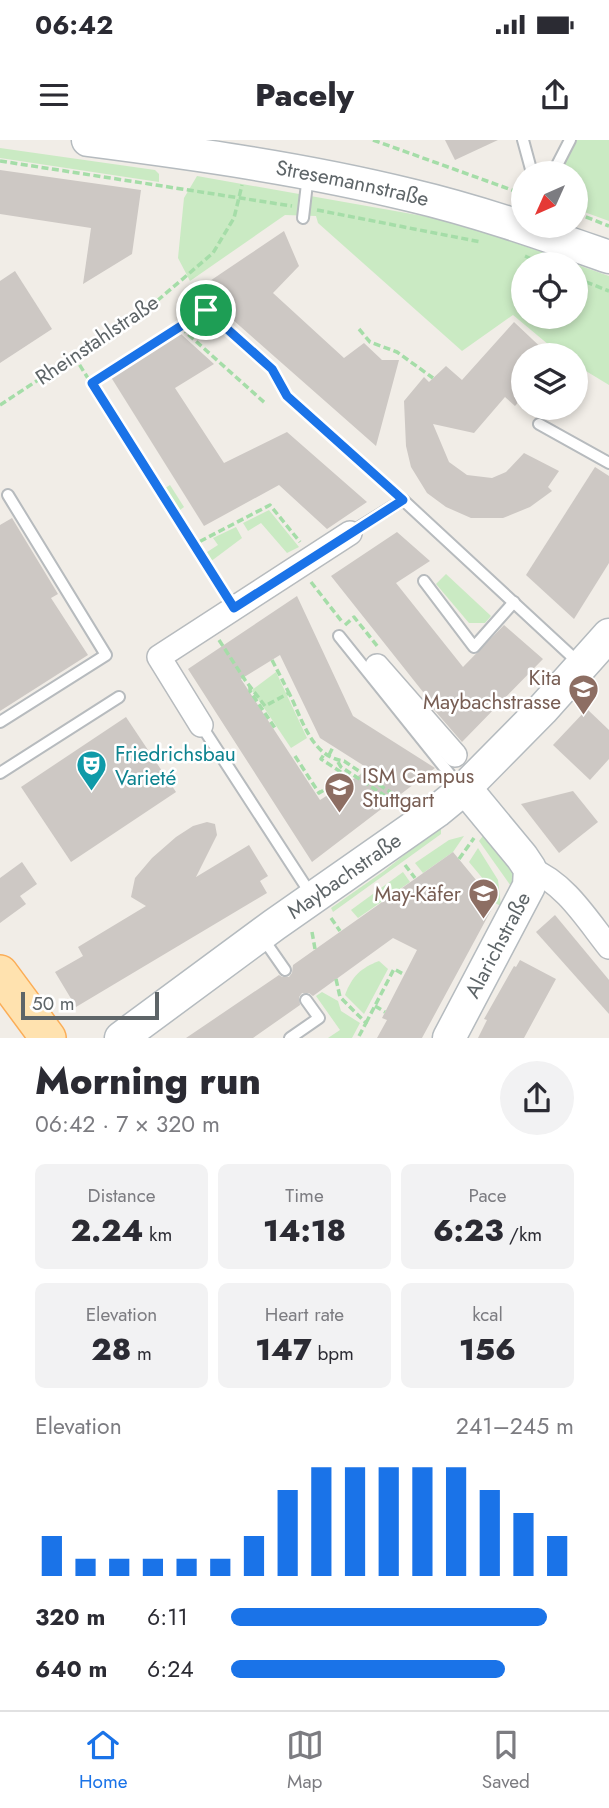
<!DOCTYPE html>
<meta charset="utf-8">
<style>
body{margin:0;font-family:Jost,sans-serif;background:#f2f2f3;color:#2b2b33;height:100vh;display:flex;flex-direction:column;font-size:26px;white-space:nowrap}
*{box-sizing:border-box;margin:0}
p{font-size:23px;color:#7c7c81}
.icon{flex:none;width:38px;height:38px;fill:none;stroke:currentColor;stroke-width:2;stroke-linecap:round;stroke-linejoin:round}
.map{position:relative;height:898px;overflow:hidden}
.side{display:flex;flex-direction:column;background:#fff;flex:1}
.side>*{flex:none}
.needle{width:46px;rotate:225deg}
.controls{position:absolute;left:511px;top:21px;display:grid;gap:14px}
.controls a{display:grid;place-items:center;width:77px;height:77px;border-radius:50%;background:#fff;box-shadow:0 4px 10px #0003;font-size:35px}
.scale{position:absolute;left:21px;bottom:18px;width:138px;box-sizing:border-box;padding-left:7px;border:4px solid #5e6568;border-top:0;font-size:19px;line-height:24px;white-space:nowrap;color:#5e6568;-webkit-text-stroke:5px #fff;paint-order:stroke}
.pin{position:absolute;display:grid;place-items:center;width:60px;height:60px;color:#fff;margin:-30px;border:4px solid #fff;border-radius:50%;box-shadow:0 2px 7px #0007}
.round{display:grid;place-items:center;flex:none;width:74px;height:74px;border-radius:37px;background:#f2f2f3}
.overview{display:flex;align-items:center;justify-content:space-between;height:119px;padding:0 35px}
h1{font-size:38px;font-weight:800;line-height:52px}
.metrics{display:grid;grid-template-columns:repeat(3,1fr);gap:10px;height:119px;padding:7px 35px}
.metrics div{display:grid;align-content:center;border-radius:10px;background:#f2f2f3;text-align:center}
.metrics b{font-size:30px;font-weight:800}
.metrics small{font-size:19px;font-weight:400}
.metrics p{font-size:19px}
.chart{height:196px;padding:14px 35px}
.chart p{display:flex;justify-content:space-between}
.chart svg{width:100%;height:126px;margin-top:7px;stroke:#1a73e8;stroke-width:6}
ul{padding:0 35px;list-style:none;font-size:23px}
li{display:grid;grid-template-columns:112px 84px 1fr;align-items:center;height:52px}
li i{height:18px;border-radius:9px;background:#1a73e8}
.status{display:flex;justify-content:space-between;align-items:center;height:49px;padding:0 35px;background:#fff;direction:ltr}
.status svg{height:19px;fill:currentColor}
header{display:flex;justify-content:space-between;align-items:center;height:91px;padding:0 35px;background:#fff;font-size:32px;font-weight:800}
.menu{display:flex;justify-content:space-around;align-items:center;height:98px;border-top:2px solid #e1e1e2;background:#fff;font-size:19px;color:#7c7c81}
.menu a{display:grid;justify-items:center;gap:4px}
.menu .selected{color:#1a73e8}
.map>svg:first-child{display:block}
</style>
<div class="status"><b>06:42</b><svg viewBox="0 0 49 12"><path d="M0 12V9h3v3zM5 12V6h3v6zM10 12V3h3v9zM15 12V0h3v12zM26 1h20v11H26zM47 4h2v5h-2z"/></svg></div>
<header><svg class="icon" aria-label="menu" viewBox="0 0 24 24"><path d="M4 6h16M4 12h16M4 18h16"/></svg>Pacely<svg class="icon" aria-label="share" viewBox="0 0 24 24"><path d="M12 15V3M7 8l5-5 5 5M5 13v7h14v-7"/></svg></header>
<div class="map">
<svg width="609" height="898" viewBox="0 0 609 898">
<rect width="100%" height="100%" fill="#f1ede7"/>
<!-- green -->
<g fill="#caeac3" fill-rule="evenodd">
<polygon points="577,0 609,0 609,81 576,69 576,33 559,33"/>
<polygon points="0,8 155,30 159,34 159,42 0,18"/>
<path d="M197 36 457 82 609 136V245L576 225V215H561L513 175 462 211 318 83 316 76 285 75 190 141 178 118 184 58ZM523 124H576V177H523Z"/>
<polygon points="170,345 184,367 176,373 162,350"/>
<polygon points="269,370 299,407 287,413 261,383 248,391 243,383"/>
<polygon points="236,387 242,398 210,422 204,414 218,405 213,398"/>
<polygon points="446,434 491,476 485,483 469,483 436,444"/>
<polygon points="276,532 307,598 291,608 252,550"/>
<polygon points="441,686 441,694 333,772 331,768 384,731"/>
<polygon points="489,688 513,730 513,749 479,701"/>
<polygon points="464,696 453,712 423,733 415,723 449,700"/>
<polygon points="478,708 498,740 501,766 495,763 480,745 484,740 469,722"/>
<polygon points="403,732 410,742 358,778 351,770"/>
<path d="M379 821 388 829 364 874 345 855C352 836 361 828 379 821Z"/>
<polygon points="322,852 338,861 341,871 360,883 352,898 328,898 340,890 316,856"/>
</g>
<!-- building -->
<g fill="#cdc8c4" fill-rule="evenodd">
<polygon points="445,0 498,0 455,20"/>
<polygon points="0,30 141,50 132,114 83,144 91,88 0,74"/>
<polygon points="284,91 299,126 273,153 344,218 364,203 382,220 399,220 376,306 198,149"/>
<polygon points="15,131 52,189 0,223 0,141"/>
<polygon points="514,182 549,215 523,215 523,257 515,266 505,257 474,293 433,284 449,322 467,335 492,338 506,332 524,313 559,331 548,347 552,351 530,367 503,378 471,378 446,367 427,353 411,327 406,306 404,261 424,237 429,242 446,226 462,240"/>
<polygon points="181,194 214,224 175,248 224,323 287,292 367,362 327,389 279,345 204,386 109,234"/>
<polygon points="595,327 609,336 609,423 574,479 526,435"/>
<polygon points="12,378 58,454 51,458 88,515 0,571 0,385"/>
<polygon points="397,392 430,421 396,443 463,527 504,485 543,519 462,602 429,564 431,562 331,436"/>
<path d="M297 456 353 576 435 628 312 722 188 529ZM280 515 320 598 369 629 320 660 241 539Z"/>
<polygon points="587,569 609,590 609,619 590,640 553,605"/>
<polygon points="126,577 176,652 71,722 21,647"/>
<polygon points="573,651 598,682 559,713 521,664"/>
<polygon points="207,682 215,684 217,695 196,737 249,705 268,736 260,741 267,753 76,867 55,832 83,816 78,807 146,766 131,757 135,738 152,718 176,697 193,686"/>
<polygon points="453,712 495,763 422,898 377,898 387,880 382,878 417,810 393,798 313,856 309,853 302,853 299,857 300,865 253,898 186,898 279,835 282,837 289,837 292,833 293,825"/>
<polygon points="22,722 37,744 20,756 26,764 0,783 0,738"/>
<polygon points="555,775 609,840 609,874 536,792"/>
<polygon points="520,820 556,839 524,898 478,898 487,880 484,879 514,826 516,827"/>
</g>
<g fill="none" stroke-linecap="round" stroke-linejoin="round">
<defs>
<g id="lane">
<polyline points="523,0 532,33"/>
<polyline points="553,33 570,0"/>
<polyline points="303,78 308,35"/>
<polyline points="539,284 609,323"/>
<polyline points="350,393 403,360 579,523"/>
<polyline points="424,441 474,507 514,462"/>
<polyline points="339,496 460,647"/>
<polyline points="0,582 106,515 8,355"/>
<polyline points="201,585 312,756"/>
<polyline points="0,633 119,557"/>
<polyline points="262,797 285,830"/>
<polyline points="290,898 319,878 306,860"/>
</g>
<g id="street">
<polyline points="377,526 455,615"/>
<polyline points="201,585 159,517 350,393"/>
<path d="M530 729C565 743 586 778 609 807"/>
</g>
<g id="secondary">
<path id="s1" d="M88 0C196 14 304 29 410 55 478 71 543 94 609 117"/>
<path id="s2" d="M121 898 274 785 437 671 465 648 542 570 609 495"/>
<path id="s3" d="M449 898 529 746 530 729 522 717 465 648"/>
</g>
<polyline id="primary" points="0,833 48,898"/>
</defs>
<!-- lane casing -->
<use href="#lane" stroke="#b7bbbe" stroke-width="14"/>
<!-- street casing -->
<use href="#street" stroke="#b7bbbe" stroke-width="26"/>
<!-- secondary casing -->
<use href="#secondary" stroke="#b5bbbf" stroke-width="35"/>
<!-- primary casing -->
<use href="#primary" stroke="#fbad57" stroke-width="38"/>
<!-- path -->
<g stroke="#a5dda8" stroke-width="3.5" stroke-dasharray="7 3.5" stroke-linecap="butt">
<polyline points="373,0 523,54"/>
<polyline points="0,21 292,66"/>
<polyline points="317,70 481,102"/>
<polyline points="576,73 609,86"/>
<polyline points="525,116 542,124"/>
<polyline points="576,138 609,151"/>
<polyline points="180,187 206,170 272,229 287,256 392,350"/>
<polyline points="359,189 370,202 397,212 433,238"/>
<polyline points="74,216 193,405 270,365 300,402"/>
<polyline points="92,243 180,187 265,263"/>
<polyline points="0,265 151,166 213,113 234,78 242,45"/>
<polyline points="193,405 224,453"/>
<polyline points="311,442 343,483"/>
<polyline points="345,485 354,477 378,507"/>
<path d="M219 500 245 540 265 566 289 553C302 578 311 617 344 621L393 654 390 658"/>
<polyline points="272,520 289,553"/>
<polyline points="250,546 250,551 275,588 274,589"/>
<polyline points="329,615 333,607"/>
<polyline points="295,616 319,653 347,636 321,619 325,613"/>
<polyline points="338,622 341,627 399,665"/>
<polyline points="459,719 474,698"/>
<polyline points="405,725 415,738"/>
<polyline points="331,778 340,791"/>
<polyline points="312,792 315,809"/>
<polyline points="336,839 340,857 366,883 358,898"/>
<polyline points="375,866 385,872"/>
<polyline points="366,883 394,829 405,835"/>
</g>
<!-- lane -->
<use href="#lane" stroke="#fff" stroke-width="10"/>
<!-- street -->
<use href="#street" stroke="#fff" stroke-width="23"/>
<!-- secondary -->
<use href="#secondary" stroke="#fff" stroke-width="32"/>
<!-- primary -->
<use href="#primary" stroke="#ffe2af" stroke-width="35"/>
</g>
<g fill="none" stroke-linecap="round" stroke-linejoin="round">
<defs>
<polygon id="route" points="206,170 272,229 287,256 403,360 234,468 92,243"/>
</defs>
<!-- route casing -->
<use href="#route" stroke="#fff" stroke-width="14"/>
<!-- route -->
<use href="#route" stroke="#1a73e8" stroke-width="9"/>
</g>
<!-- icons -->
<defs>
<symbol id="school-pin" viewBox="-11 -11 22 30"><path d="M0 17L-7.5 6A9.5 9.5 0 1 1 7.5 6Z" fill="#8d6e63" stroke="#fff"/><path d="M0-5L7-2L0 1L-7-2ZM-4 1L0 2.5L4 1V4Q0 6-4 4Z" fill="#fff"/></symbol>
<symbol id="theatre-pin" viewBox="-11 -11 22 30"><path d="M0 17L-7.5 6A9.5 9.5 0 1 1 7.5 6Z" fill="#0f9aa8" stroke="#fff"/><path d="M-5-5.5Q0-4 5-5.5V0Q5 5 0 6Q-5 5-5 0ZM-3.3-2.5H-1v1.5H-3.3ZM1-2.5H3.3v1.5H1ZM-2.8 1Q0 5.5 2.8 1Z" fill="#fff"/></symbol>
<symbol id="university-pin" viewBox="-11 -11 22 30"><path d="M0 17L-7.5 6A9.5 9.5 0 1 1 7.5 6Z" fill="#8d6e63" stroke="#fff"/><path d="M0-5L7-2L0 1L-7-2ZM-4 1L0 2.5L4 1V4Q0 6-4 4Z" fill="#fff"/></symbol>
</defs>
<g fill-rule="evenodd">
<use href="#school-pin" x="566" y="532" width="35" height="47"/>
<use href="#theatre-pin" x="74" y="608" width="35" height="47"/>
<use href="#university-pin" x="322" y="630" width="35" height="47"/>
<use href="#school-pin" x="466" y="736" width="35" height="47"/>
</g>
<g text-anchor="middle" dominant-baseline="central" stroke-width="5" stroke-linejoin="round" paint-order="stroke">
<!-- street labels -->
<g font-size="21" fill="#5e6568" stroke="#fff">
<text stroke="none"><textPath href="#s1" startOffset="268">Stresemannstraße</textPath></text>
<text transform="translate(97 200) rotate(-34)">Rheinstahlstraße</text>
<text stroke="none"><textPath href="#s2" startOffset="276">Maybachstraße</textPath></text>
<text stroke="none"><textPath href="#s3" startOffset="105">Alarichstraße</textPath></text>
</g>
<!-- education labels -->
<g font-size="21" fill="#785e54" stroke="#fff" text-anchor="end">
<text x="561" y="538">Kita<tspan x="561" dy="24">Maybachstrasse</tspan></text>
<text x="362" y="636" text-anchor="start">ISM Campus<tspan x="362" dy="24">Stuttgart</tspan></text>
<text x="461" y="754">May-Käfer</text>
</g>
<!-- culture labels -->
<g font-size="21" fill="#0d838f" stroke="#fff" text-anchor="start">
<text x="115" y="614">Friedrichsbau<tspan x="115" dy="24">Varieté</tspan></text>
</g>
</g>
</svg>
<div class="controls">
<a><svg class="needle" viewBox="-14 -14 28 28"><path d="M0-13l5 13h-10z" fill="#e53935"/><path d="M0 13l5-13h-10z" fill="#7c7c81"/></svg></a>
<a><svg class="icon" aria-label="locate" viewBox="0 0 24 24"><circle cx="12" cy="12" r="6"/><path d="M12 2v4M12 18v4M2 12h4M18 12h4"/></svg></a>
<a><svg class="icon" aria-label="layers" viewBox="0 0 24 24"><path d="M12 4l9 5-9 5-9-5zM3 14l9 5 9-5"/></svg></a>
</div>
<div class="scale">50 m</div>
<div class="pin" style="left:206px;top:170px;background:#1e9e55"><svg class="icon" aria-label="arrive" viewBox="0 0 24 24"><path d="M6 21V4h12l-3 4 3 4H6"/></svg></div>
</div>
<section class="side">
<div class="overview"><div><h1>Morning run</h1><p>06:42 · 7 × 320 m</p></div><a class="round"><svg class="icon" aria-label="share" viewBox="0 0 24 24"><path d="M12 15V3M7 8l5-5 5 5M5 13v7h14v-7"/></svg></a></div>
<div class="metrics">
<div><p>Distance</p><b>2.24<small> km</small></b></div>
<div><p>Time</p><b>14:18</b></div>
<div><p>Pace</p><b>6:23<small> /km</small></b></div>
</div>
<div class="metrics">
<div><p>Elevation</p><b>28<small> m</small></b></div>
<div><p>Heart rate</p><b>147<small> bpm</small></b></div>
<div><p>kcal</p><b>156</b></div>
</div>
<div class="chart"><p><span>Elevation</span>241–245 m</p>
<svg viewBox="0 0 160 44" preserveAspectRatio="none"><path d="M5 44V30M15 44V38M25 44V38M35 44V38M45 44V38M55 44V38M65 44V30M75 44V14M85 44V6M95 44V6M105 44V6M115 44V6M125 44V6M135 44V14M145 44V22M155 44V30"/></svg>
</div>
<ul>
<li><b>320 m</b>6:11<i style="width:92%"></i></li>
<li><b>640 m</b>6:24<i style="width:80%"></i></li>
</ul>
</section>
<nav class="menu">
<a class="selected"><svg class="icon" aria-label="home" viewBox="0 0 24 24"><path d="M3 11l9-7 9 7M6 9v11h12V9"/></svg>Home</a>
<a><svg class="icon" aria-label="map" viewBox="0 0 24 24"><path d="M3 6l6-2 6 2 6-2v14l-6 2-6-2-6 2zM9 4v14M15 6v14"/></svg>Map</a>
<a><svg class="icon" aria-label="saved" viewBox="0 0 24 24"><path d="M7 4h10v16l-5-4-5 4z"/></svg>Saved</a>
</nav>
